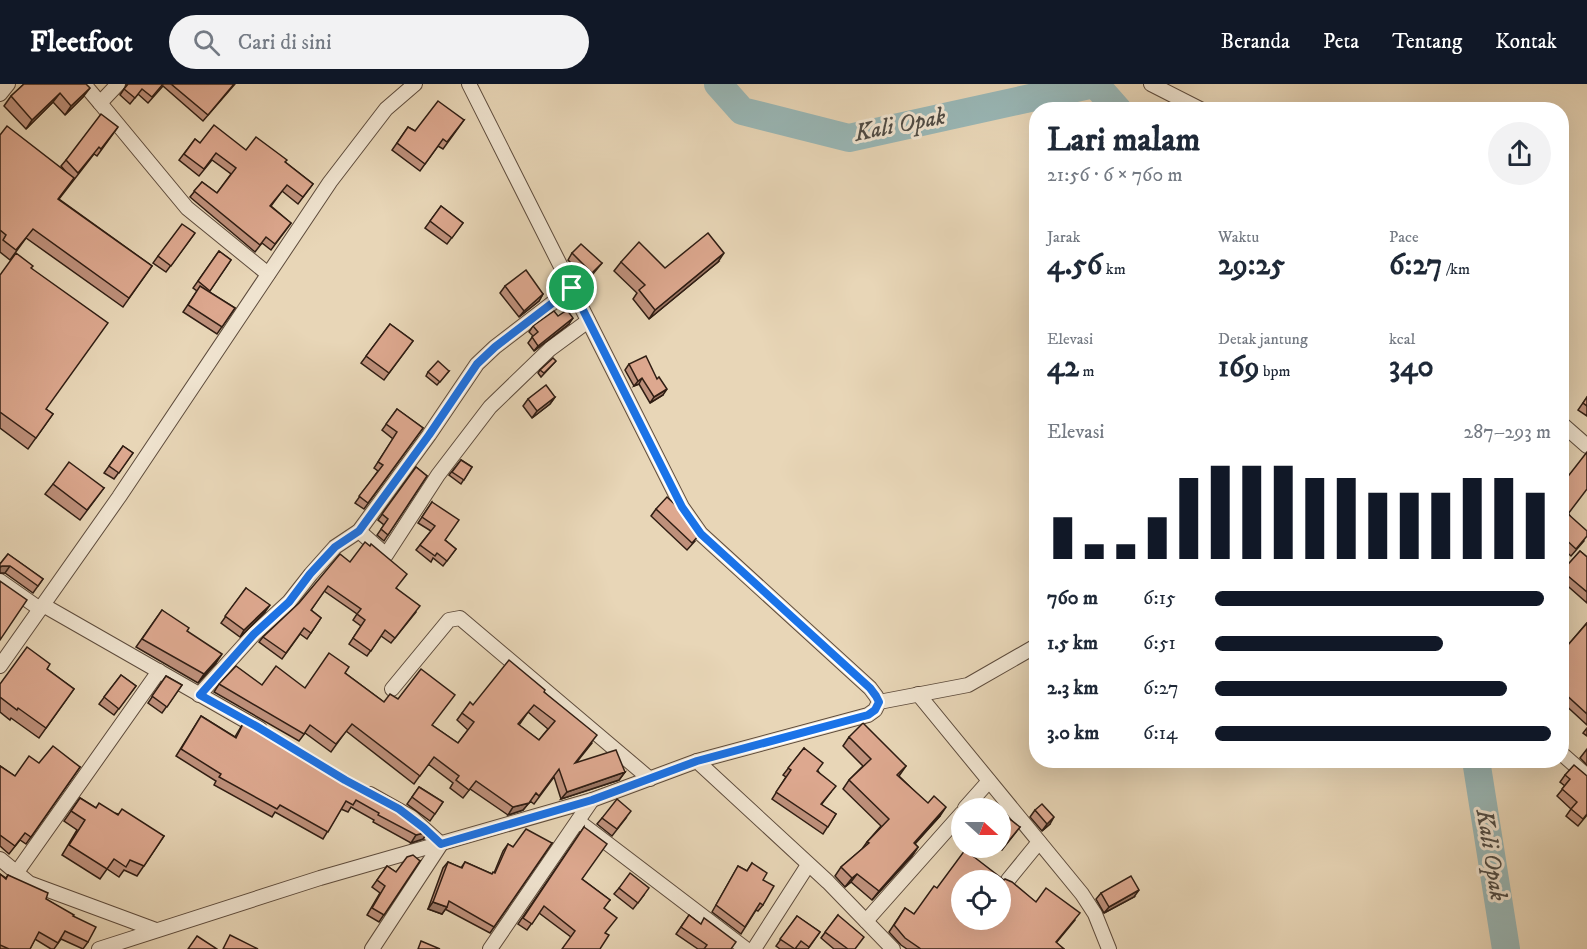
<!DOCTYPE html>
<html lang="id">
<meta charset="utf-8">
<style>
body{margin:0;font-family:"IM FELL DW Pica",serif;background:#f2f2f3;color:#1f2937;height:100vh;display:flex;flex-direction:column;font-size:22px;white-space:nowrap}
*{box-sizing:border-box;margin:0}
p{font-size:20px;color:#747a83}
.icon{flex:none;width:33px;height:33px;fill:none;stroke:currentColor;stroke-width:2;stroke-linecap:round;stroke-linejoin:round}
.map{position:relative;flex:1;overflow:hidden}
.sheet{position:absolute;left:1029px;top:18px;width:540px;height:666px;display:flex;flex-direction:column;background:#fff;border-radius:24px;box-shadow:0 6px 24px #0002}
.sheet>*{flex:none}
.needle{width:39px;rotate:111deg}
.fabs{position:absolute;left:951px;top:714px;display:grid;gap:12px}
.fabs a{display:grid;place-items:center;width:60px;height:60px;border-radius:50%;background:#fff;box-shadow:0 6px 24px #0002;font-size:30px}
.pin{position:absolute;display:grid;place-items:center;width:51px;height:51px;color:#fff;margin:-26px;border:3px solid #fff;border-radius:50%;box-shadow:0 2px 6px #0007}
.round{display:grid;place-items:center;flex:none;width:63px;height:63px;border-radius:32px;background:#f2f2f3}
.headline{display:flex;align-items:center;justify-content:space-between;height:102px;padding:0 18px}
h1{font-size:33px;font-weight:700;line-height:45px}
.metrics{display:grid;grid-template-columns:repeat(3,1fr);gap:9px;height:102px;padding:6px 18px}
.metrics div{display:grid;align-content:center}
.metrics b{font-size:30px;font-weight:700}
.metrics small{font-size:16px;font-weight:400}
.metrics p{font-size:16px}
.chart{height:168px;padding:12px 18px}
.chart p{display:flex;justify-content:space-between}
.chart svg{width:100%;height:108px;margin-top:6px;stroke:#111827;stroke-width:6}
ul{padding:0 18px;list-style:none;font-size:20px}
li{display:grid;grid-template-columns:96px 72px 1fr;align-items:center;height:45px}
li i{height:15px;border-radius:8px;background:#111827}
header{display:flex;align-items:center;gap:36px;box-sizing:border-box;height:84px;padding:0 30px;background:#111827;color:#fff}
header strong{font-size:28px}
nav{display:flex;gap:33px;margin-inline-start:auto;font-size:21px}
.search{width:420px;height:54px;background:#f2f2f3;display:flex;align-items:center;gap:15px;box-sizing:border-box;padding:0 21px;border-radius:33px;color:#747a83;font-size:22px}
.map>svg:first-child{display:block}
</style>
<header>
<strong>Fleetfoot</strong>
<div class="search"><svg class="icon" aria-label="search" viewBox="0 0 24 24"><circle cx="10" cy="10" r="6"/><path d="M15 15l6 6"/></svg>Cari di sini</div>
<nav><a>Beranda</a><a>Peta</a><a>Tentang</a><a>Kontak</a></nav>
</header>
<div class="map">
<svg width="1587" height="865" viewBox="0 0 1587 865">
<rect width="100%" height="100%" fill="#e8d6b7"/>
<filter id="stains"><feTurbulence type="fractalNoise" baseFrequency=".00333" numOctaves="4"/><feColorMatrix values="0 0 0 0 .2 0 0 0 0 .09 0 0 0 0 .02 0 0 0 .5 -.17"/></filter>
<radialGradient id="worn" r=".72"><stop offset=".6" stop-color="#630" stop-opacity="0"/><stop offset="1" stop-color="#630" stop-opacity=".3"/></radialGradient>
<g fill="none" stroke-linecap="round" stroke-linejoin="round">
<!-- river -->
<g stroke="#99b7b6" stroke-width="28">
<polyline points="718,0 742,27 849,54 1094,0"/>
<polyline points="1095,0 1118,26"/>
<polyline points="1476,676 1506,865"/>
</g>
<defs>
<g id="street">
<polyline points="84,0 100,19 118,0"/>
<polyline points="1151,0 1202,26"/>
<polyline points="0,10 8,0"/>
<polyline points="100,19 187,124 268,190"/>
<polyline points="1562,340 1587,362"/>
<polyline points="359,447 386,471 438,391 490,323 550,265 588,237"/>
<polyline points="0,497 40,525"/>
<polyline points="43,521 260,645"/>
<polyline points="0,582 119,413 330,98 386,25 415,0"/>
<polyline points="392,605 449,536 460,534 650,695"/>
<polyline points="918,610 1082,810 1095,830 1109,865"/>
<polyline points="199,611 254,550 289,518 311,490 335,463 359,447 429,351 477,280 495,263 572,204"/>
<polyline points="879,618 968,601 1036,562"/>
<polyline points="1562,670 1587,692"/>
<polyline points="697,677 828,798 893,865"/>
<polyline points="370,710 411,733 441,760 372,865"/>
<polyline points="965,724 989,697"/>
<polyline points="578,737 746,865"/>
<polyline points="0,775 29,799 156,846"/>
<polyline points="17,788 159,587"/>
<polyline points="1008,796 1039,758"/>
<polyline points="866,837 962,729"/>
<polyline points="99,865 320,794 592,716 697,677 868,631 875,626 879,618 876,612 870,604 701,450 682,423 469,0"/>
<polyline points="490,865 592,716"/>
<polyline points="754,865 808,781"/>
</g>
</defs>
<!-- street casing -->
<use href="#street" stroke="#5d4b3c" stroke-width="16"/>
<!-- street -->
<use href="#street" stroke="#f0e4d0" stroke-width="14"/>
</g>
<!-- wall -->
<g fill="#be907b" stroke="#2f1d13" stroke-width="1.5" fill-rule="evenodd">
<polygon points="24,0 83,13 65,31 53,18 26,45 4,22 11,12"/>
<polygon points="126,0 235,0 203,37 163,2 148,19 138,10 130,20 120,11 126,2"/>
<polygon points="464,36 443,65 438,62 420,87 392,66 408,43 415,47"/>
<polygon points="118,43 97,72 94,70 59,115 152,182 123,223 26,154 10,176 0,168 0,51 66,88 61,82 66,76"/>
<polygon points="195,55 200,59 246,66 285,78 313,100 298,120 282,107 271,122 291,139 271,166 262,159 255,168 190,113 202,98 217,109 231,90 212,76 199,92 179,76"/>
<polygon points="441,122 463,139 447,160 425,144"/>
<polygon points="195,149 166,188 153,179 158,172"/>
<polygon points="219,167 231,176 209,208 235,224 217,250 183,228 197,207 193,204"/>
<polygon points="572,169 602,179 588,196 568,176"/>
<polygon points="621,178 665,184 718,178 649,235 633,215 637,209 614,187"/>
<polygon points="31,184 46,325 53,330 28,365 0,344 0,191"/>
<polygon points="505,202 543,210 539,217 519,233 500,209"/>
<polygon points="558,232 569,240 534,267 528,259 533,252 529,248 533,242"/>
<polygon points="390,240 413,257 384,296 361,279"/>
<polygon points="556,277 541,293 538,289 540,286"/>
<polygon points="629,280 657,295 663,311 650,319 639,300 634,302 625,286"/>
<polygon points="449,287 437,301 426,292 428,288"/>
<polygon points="555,313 550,320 532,334 523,322 528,315"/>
<polygon points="1587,313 1587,332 1578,326"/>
<polygon points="397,325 423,344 364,425 355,419 378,387 374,384 393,355 382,346"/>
<polygon points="123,362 133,369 114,395 104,389"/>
<polygon points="461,376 472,383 461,400 449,391"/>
<polygon points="416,383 427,392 384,457 377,451 384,441 378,436"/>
<polygon points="53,400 104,404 80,436 45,410"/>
<polygon points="1562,400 1569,430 1584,457 1571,472 1562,464"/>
<polygon points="432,418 445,456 456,465 443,482 433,474 431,478 416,466 431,447 418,439"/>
<polygon points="656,425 695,457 687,466 651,432"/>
<polygon points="1580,467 1587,473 1587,519 1562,497 1562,488"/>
<polygon points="8,470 43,495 33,509 5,489 0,489 0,480"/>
<polygon points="350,478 396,504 416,528 391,559 381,552 367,572 349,560 361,542 353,536 357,530 324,507 311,526 321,534 307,555 300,550 282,575 259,558 263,553"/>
<polygon points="246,504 265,528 240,553 221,539"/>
<polygon points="162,526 187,547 216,579 198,599 136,563"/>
<polygon points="1587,539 1587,641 1562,618 1562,557 1568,561"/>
<polygon points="47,585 74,605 39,654 11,634 10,636 0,628 0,600"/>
<path d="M345 589 384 618 433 642 458 659 468 646 457 636 462 629 473 621 544 608 592 659 576 679 625 688 619 696 561 715 554 693 534 720 530 717 523 726 508 731 470 705 463 714 450 704 453 699 428 680 414 700 346 647 331 668 305 649 299 657 214 608 219 600 262 601 305 604ZM528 628 548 645 539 656 519 641Z"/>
<polygon points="121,591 136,602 114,631 99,620"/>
<polygon points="166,592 182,601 162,629 148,619"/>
<polygon points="201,632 235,653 245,636 423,755 411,759 373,738 374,736 351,723 348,728 341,725 323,755 275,728 272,733 214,701 216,697 176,672"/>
<polygon points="1587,644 1587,652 1583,649"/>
<polygon points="849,653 906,682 899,692 940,732 915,760 918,763 912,772 872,816 851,798 845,803 835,792 841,783 862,765 867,758 881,742 843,705 849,696 863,682 843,662"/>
<polygon points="804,664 831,708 821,721 836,730 823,750 772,715 786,693 783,691"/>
<polygon points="1587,665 1587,681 1580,674"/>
<polygon points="39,679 80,683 26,760 20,756 9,770 0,762 0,682 15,692"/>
<polygon points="1565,691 1587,692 1587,731 1578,742 1566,732 1571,725 1557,712 1565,702 1560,698"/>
<polygon points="419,703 443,718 430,737 407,720"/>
<polygon points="80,714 96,724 118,730 164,752 137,792 124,786 119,793 107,785 100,795 62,771 77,746 64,737"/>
<polygon points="1035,726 1050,740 1042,747 1030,733"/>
<polygon points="602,734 626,734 612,752 597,740"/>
<polygon points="1000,738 1020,743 1002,766 999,764 1000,764"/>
<polygon points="584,743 582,795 610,816 571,853 539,829 527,846 518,840"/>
<polygon points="552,759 490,849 445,825 442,830 428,825 443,784 448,778 461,784 465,778 492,790 494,789 503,767 508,760 513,763"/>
<polygon points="420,777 379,838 367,831 380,809 372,803 387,782 396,788"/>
<polygon points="752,779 763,796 763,821 758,827 756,826 741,850 712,828 738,782 747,787"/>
<polygon points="0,790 6,794 8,791 73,832 88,858 83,865 61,855 54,865 51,865 35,855 30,865 0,865"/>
<polygon points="1004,796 1036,818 1075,836 1056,859 1064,865 907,865 901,861 889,848 905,824 914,830 937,804"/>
<polygon points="619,804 644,811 633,825 614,810"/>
<polygon points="1101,809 1134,813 1104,829 1096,815"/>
<polygon points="689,831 731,865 698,865 676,850"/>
<polygon points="838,831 855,865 834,865 821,854"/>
<polygon points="797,832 820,848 808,865 797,865 796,864 795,865 780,865 776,862"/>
</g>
<!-- shaded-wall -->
<g fill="#9b7664" stroke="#2f1d13" stroke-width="1.5">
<polygon points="90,4 83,13 65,31 71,22"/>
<polygon points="60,9 53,18 26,45 32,36"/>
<polygon points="724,169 718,178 649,235 655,226"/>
<polygon points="543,210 539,217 519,233 524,227"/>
<polygon points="573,234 569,240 534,267 538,262"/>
<polygon points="642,294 639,300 634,302 638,297"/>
<polygon points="667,305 663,311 650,319 654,313"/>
<polygon points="555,313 550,320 532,334 537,327"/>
<polygon points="2,482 10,482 5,489 0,489 0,483"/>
<polygon points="270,521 265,528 240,553 244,546"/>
<polygon points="222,570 216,579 198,599 204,590"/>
<polygon points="625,688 619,696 561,715 567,708"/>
<polygon points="529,719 523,726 508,731 513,723"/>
<polygon points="946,723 940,732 907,768 914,759"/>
<polygon points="1054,733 1050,740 1042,747 1047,740"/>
<polygon points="428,748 423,755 411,759 416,751"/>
<polygon points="918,763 912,772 872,816 879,807"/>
<polygon points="857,790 851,798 845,803 852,794"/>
<polygon points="1139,806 1134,813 1104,829 1109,823"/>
<polygon points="433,818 447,823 442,830 428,825"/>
</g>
<!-- building -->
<g fill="#dda88f" stroke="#2f1d13" stroke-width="1.5" fill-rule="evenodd">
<polygon points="24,0 86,0 90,4 71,22 60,9 32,36 11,12"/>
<polygon points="128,0 163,0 152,13 142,5 135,14 124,5"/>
<polygon points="171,0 234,0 208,31"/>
<polygon points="438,17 464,36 447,58 443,55 425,80 397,59 408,43 415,47"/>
<polygon points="101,30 118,43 101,65 99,63 78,89 66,76"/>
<polygon points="214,41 246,66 256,53 287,76 285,78 313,100 303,113 287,101 270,122 291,139 275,160 266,153 260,161 194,107 202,98 217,109 236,84 216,69 204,85 184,70 195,55 200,59"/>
<polygon points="7,42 74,94 58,115 152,182 129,214 33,145 16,166 3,156 6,151 0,146 0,51"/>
<polygon points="441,122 463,139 452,154 430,137"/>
<polygon points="182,140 195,149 171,182 158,172"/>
<polygon points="708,149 724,169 655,226 639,206 645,201 621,178 639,158 665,184"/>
<polygon points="581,160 602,179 592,189 572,169"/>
<polygon points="219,167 231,176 210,207 198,197"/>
<polygon points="16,169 33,182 31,184 108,239 46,325 53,330 36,354 0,328 0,191"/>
<polygon points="526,186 543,210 524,227 505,202"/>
<polygon points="200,202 235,224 222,243 188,221"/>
<polygon points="567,226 573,234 538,262 532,253 538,248 533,242 554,227 558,232"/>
<polygon points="390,240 413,257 389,289 366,272"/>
<polygon points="646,272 657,295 659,293 667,305 654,313 642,294 638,297 629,280"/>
<polygon points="553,274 556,277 544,289 540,286"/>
<polygon points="438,277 449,287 440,298 428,288"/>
<polygon points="546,301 555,313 537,327 528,315"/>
<polygon points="1587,313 1587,322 1583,319"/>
<polygon points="397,325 423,344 368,419 359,412 383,381 378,378 397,348 386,340"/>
<polygon points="123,362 133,369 119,389 109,382"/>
<polygon points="1587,368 1587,405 1568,430 1587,447 1587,452 1576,465 1562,452 1562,400"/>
<polygon points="461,376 472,383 464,396 452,388"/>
<polygon points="69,378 104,404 87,426 53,400"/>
<polygon points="416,383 427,392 388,451 381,445 388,435 382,430"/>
<polygon points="667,413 686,431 700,450 692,459 656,425"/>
<polygon points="432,418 459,436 445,456 456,465 447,477 437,469 435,472 420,461 435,442 422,433"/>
<polygon points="365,458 370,462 371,460 407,490 396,504 420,522 395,554 385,546 371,567 353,554 365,536 357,530 361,525 328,502 311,526 321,534 311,549 304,544 286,569 263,553 299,519 340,470 350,478"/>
<polygon points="1580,467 1587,473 1587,508 1562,487"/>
<polygon points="8,470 43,495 38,502 10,482 2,482 0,483 0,480"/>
<polygon points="0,497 27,516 0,556"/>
<polygon points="246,504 270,521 244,546 225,532"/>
<polygon points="162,526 189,544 187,547 222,570 204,590 142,555"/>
<polygon points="1587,539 1587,630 1564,609 1562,612 1562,592 1567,586 1562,582 1562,556 1568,561"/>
<polygon points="27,563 50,580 47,585 74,605 46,644 18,624 17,626 0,613 0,600"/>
<path d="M329 569 349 583 345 589 384 618 390 610 398 615 421 585 455 611 432 641 458 659 474 638 462 629 470 618 473 621 509 576 545 606 544 608 597 651 575 679 616 666 625 688 567 708 559 685 539 712 536 709 529 719 513 723 476 697 469 706 456 696 459 692 434 673 420 692 352 640 336 660 310 641 304 650 219 600 236 582 262 601 276 582 305 604ZM534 621 555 637 539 656 518 640Z"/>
<polygon points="121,591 136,602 119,625 104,613"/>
<polygon points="166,592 182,601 167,623 152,612"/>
<polygon points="201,632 236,654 245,636 346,697 399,725 428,748 416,751 378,731 379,729 356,716 353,721 346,717 328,748 280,721 277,725 219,693 221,690 181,665"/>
<polygon points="863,639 906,682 897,691 928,719 934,712 946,723 914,759 918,763 879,807 857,790 852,794 841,783 869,759 867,758 889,735 849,696 871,675 849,653"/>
<polygon points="53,662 80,683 31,753 25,749 15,762 0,751 0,682 15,692 29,672 39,679"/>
<polygon points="804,664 823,679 817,687 836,702 821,720 836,730 828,743 776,708 791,686 788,684"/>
<polygon points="1574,681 1587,692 1587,730 1583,735 1571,725 1577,718 1562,705 1570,695 1565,691"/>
<polygon points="419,703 443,718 435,730 412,713"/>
<polygon points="80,714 96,724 99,719 118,731 122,725 164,752 144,782 130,776 126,783 114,775 107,785 69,761 85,736 71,727"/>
<polygon points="617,715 631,727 617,745 602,734"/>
<polygon points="1042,720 1054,733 1047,740 1035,726"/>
<polygon points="1006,732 1020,743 1007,759 1000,754 1000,738"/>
<polygon points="584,743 607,760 582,795 610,816 604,824 617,834 605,849 609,851 600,865 562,865 575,847 544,822 532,840 523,834"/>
<polygon points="526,745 552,759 494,843 449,817 447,823 433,818 448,778 462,784 465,778 492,790 493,788 495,789 508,760 513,763"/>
<path d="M965 766 1004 796 1005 795 1012 798 1036 818 1046 804 1080 829 1056 858 1064 865H921L905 854 894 841 905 824 914 830 934 802 937 804ZM962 796H1000V836H962Z"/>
<polygon points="413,771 420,777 384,831 372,824 385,802 377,796 387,782 396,788 407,773"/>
<polygon points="752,779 767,789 763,796 774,802 763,821 760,819 745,843 716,821 738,782 747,787"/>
<polygon points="630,789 649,804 638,819 619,804"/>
<polygon points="0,790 6,795 8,791 48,809 46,815 74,831 73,832 96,843 88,858 65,847 58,859 39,848 30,865 9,865 0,861"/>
<polygon points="1131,792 1139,806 1109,823 1101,809"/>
<polygon points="689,831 701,840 704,834 736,858 731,865 704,865 707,861 681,843"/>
<polygon points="838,831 864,853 855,865 848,865 825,848"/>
<polygon points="797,832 820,848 809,863 801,857 795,865 780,855"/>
<polygon points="230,851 258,865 223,865"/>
<polygon points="197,852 217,865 188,865"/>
<polygon points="421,857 440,865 418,865"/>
</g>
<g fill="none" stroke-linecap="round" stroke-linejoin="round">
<defs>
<polygon id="route" points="572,204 682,423 701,450 870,604 876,612 879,618 875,626 868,631 697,677 592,716 441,760 424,744 399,725 345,696 256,642 200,611 254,550 289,518 310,490 335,463 359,447 429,351 477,280 495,263"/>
</defs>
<!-- route casing -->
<use href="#route" stroke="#fff" stroke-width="12"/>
<!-- route -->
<use href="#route" stroke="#1a73e8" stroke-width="8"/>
</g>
<g text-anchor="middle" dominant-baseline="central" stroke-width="6" stroke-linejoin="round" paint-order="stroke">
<!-- water labels -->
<g font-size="24" font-style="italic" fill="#4f4b44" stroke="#f0e4d0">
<text transform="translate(900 41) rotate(-11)">Kali Opak</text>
<text transform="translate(1491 771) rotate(81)">Kali Opak</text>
</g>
</g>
<rect width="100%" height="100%" filter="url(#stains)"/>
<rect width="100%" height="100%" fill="url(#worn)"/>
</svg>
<div class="fabs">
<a><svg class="needle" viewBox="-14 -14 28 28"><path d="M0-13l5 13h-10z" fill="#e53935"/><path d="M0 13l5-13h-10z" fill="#747a83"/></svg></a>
<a><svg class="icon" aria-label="locate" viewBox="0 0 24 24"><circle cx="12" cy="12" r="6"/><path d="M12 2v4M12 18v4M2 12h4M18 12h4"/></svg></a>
</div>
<div class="pin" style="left:572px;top:204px;background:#1e9e55"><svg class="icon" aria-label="arrive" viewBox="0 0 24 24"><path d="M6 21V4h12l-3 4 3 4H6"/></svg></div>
<section class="sheet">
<div class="headline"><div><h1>Lari malam</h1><p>21:56 · 6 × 760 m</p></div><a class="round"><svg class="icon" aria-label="share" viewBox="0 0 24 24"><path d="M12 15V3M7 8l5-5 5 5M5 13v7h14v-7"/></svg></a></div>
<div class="metrics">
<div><p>Jarak</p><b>4.56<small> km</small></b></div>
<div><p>Waktu</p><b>29:25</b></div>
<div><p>Pace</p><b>6:27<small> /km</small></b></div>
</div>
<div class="metrics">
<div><p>Elevasi</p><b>42<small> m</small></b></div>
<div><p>Detak jantung</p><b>169<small> bpm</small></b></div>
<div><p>kcal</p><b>340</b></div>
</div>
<div class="chart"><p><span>Elevasi</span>287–293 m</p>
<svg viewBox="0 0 160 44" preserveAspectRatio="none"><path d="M5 44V27M15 44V38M25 44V38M35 44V27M45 44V11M55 44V6M65 44V6M75 44V6M85 44V11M95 44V11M105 44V17M115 44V17M125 44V17M135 44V11M145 44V11M155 44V17"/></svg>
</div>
<ul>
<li><b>760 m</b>6:15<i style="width:98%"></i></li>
<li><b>1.5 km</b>6:51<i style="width:68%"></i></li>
<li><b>2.3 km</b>6:27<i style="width:87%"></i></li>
<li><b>3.0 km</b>6:14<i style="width:100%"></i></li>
</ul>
</section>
</div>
